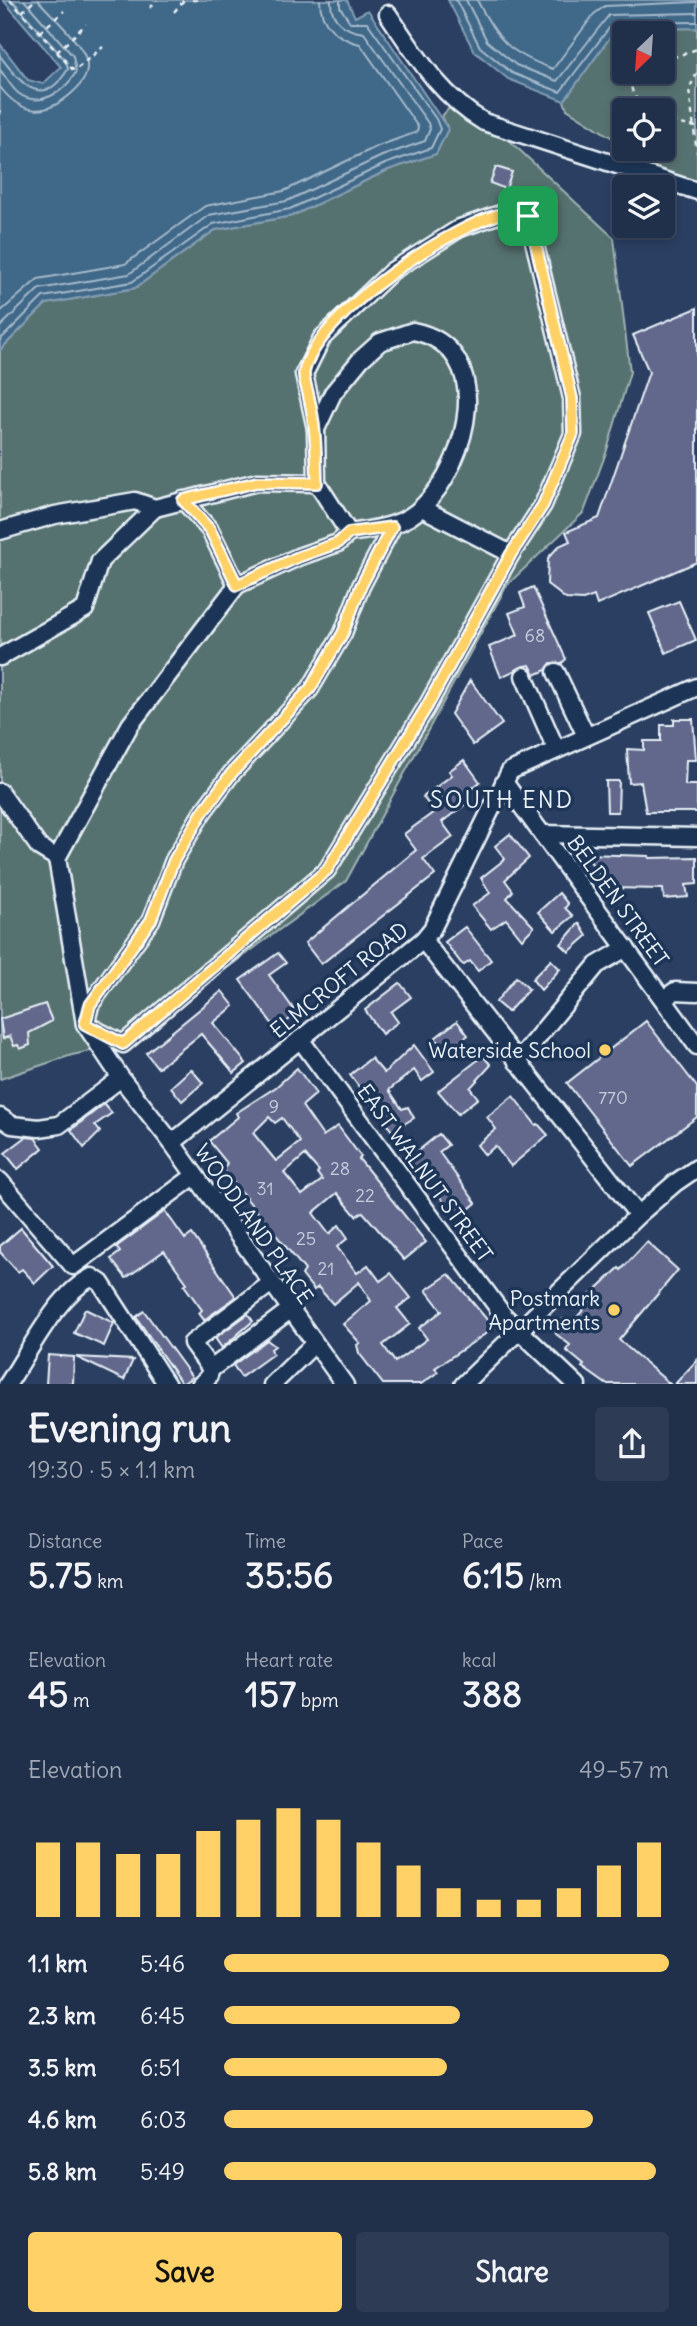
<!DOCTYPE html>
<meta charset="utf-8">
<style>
body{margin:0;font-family:Delius,sans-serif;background:#2d3b54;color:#f1f3f6;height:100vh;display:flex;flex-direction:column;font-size:26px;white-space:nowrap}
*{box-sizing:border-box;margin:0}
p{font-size:23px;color:#a2a9b5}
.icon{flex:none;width:38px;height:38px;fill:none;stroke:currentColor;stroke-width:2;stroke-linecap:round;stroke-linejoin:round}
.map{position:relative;height:1384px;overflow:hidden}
.drawer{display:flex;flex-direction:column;background:#202f4a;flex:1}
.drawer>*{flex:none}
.needle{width:46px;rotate:205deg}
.fabs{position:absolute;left:612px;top:21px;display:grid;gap:14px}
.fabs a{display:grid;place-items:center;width:63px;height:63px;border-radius:7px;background:#202f4a;box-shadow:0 4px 10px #0003,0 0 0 2px #3d4a62;font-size:35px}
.pin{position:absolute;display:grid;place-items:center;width:60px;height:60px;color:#fff;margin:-30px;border-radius:14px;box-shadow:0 4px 10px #0006}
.round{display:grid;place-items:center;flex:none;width:74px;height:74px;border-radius:7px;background:#2d3b54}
.overview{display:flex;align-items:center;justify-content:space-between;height:119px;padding:0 28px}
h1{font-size:38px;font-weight:700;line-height:52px}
.metrics{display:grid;grid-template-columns:repeat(3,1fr);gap:10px;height:119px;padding:7px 28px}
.metrics div{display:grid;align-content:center}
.metrics b{font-size:35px;font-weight:700}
.metrics small{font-size:19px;font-weight:400}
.metrics p{font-size:19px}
.chart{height:196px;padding:14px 28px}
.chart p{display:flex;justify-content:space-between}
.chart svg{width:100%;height:126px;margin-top:7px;stroke:#ffd166;stroke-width:6}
.cta{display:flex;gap:14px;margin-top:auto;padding:14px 28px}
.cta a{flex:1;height:80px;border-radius:7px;background:#ffd166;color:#111;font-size:28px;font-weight:700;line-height:80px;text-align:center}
.cta a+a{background:#2d3b54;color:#f1f3f6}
ul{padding:0 28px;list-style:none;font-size:23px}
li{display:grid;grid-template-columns:112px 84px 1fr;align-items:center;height:52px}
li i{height:18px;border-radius:9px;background:#ffd166}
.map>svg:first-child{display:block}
</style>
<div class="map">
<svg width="697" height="1385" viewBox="0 0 697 1385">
<rect width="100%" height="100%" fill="#2b3f62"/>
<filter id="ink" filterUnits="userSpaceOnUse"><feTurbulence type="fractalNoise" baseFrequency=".0143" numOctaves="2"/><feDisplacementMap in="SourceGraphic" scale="14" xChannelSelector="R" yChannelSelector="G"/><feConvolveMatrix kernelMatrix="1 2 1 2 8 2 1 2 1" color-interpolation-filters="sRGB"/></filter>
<g filter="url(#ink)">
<!-- green -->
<g fill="#577270" stroke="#a0b2b4" stroke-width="2" fill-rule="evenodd">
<path d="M697 28V188L679 182 628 149H663V110H625V146L567 109 564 101 616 29ZM625 33H663V72H625Z"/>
<polygon points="450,107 467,120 497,129 614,238 630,372 607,450 584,512 507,585 346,881 123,1044 72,1055 0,1079 0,350 46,304 135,288 215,230 292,216 388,170 436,154 448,129 442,116"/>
</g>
<!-- water -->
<g fill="#406788" stroke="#839eb5" stroke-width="2">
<polygon points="3,0 347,0 355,17 368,10 448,129 436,154 388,170 292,216 215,230 135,288 46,304 0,350 0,44 28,80 43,84 61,67"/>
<polygon points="448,0 697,0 697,28 616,29 564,101 508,79 474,51"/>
</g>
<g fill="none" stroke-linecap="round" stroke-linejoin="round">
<!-- shore -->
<g stroke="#a5bacb" stroke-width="2">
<polyline points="456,0 480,47 512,73 560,92 613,23 697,22"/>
<polyline points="466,0 487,41 516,65 557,81 609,15 697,13"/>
<path d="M477 0C498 41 509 53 553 69L594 14 605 6 697 2"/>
<path d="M0 56C20 82 42 112 68 69L66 61 12 0"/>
<path d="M0 70C6 77 11 87 18 93 39 109 65 92 76 72L73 56 24 0"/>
<path d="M0 87C23 117 47 116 73 92 83 83 90 73 86 59 80 41 51 15 38 0"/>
<path d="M0 312 38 279 125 264 205 206 284 191 378 146 417 132 418 127 360 44C338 39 320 25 320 0"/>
<path d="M0 327 39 289 129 274 209 215 287 201 382 156 425 141 430 129 428 123 364 33C347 31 330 22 331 0"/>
<polyline points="0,340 43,297 132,282 213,224 290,209 385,164 431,148 440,129 436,119 367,22 350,22 340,7 340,0"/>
</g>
</g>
<!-- building -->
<g fill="#62678c" stroke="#e8f1f8" stroke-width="2" fill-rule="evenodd">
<polygon points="496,167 512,172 506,189 490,183"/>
<polygon points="697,308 697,562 597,605 594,596 583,600 566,599 547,584 548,558 559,546 570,541 566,532 599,518 649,372 633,335"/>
<polygon points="533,587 566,659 562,663 551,663 546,670 535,675 530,665 524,666 501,677 489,647 518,635 509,613 525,607 520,593"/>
<polygon points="679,601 696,640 666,653 649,613"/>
<polygon points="470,680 502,724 473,745 451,714"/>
<polygon points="674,719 693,719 696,760 686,760 685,785 697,785 697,812 646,812 641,782 629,783 627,749 644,750 644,741 661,741 661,725 674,725"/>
<polygon points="464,760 480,782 466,793 471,800 442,822 453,837 423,859 435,875 321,964 305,943 416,850 404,834 434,812 423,797 452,775 449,771"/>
<polygon points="606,781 619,781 618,812 607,812"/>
<polygon points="510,834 529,858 505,880 513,891 507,898 534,927 522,939 506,919 491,929 472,906 490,893 481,878 505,859 495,846"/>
<polygon points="585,854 649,856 649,858 697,857 697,884 686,885 688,897 664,899 663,889 609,888"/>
<polygon points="559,893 568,904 565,908 573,916 555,931 538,912"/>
<polygon points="579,923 587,936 569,952 561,944"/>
<polygon points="465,927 491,960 478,971 470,961 464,965 461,963 445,942"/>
<polygon points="278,953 286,963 269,975 297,1014 276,1029 240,980"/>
<polygon points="551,960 560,969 541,990 532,979"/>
<polygon points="516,977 529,989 508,1012 496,1002"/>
<polygon points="400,983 411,997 391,1012 398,1022 382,1034 365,1010"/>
<polygon points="222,991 234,1006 213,1023 246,1063 234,1073 201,1034 158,1068 146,1053"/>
<polygon points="45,1004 52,1021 29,1033 30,1045 20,1049 18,1045 14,1046 10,1036 3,1039 0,1019"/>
<polygon points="457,1021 468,1035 446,1053 435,1038"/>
<polygon points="646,1021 697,1087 697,1117 632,1166 567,1083"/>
<polygon points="414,1045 434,1072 422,1081 414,1070 389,1090 402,1109 408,1107 414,1118 392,1131 350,1075 371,1058 384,1073"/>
<polygon points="483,1056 491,1065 470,1088 478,1098 458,1114 438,1091"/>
<path d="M297 1068 316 1094 302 1106 323 1136 338 1126 361 1157 359 1159 426 1242 404 1260 363 1212 356 1216 337 1193 313 1213 329 1234 339 1225 348 1238 337 1247 357 1273 368 1265 380 1281 391 1273 411 1298 397 1308 410 1324 383 1345 395 1362 427 1339 419 1328 442 1311 426 1290 449 1274 494 1328 435 1368 438 1372 421 1384H383L359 1353 357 1345 360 1343 343 1324 371 1301 359 1282 333 1304 318 1287 314 1290 302 1275 305 1270 223 1170 227 1163 209 1141 238 1117 236 1113 276 1087ZM269 1117 275 1123 282 1118 300 1142 276 1161 253 1133ZM305 1155 319 1171 317 1173 322 1180 302 1195 284 1173Z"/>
<polygon points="191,1069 203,1083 182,1101 171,1087"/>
<polygon points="513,1096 536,1125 538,1124 548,1135 511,1166 495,1146 485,1155 477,1145 496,1129 487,1117"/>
<polygon points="104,1104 112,1113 95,1125 100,1132 84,1148 71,1130"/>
<polygon points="439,1134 448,1145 439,1152 476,1203 457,1219 419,1169 416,1171 408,1159"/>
<polygon points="26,1137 35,1138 43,1148 18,1169 5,1153"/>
<polygon points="165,1211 185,1239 192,1234 236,1297 204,1320 199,1313 202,1310 184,1285 187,1283 164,1251 126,1278 111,1259 120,1252 116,1247"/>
<polygon points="21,1228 53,1266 35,1283 22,1269 18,1272 0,1252 0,1246"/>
<polygon points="647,1242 678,1270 619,1340 670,1384 606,1384 582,1367 584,1365 566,1350 570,1345 556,1334 555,1329 563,1319 572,1323 591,1301 587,1298 619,1268 621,1270"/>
<polygon points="85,1309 114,1323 104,1346 74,1333"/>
<polygon points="144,1311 192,1377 182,1384 136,1317"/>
<polygon points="248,1314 253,1321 222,1348 215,1338"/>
<polygon points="267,1340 275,1346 271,1349 273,1354 241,1377 233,1365"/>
<polygon points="48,1355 74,1357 73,1384 46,1384"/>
<polygon points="76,1357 77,1357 133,1360 124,1380"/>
<polygon points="697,1360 697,1384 675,1384"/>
</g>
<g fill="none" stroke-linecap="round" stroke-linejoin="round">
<defs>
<g id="minor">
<path d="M388 14C416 55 440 96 484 122L697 191"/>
<path d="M413 331C498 348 468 463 423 506 403 527 376 529 349 533L317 483 316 429 333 393 361 359 380 342Z"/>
<polyline points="316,429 304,374 322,338 392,271 460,228 506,212 514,211 528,216 572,398 573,434 543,505 511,554 426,708 327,870 123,1044 85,1024 121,1078 172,1143 345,1385"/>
<polyline points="183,500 210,530 237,585"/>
<polyline points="422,508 511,554"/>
<polyline points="0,531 55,515 135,501 155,508 257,482 317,483"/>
<polyline points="0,657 85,609 100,561 155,508"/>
<polyline points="556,672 586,736"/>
<polyline points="524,676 556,749"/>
<polyline points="504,782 697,1046"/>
<polyline points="0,792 39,847 57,858"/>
<polyline points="542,834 697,837"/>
<polyline points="423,940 638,1215"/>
<polyline points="664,999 675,991 697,992"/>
<polyline points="86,1022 90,1005 151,920 174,860 202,813 231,774 310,689 343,633 361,586 392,527"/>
<polyline points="85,1024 57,858 130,725 237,585 298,557 338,543 349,533"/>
<polyline points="300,1039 504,1316 577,1385"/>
<polyline points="517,1062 597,965 626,948"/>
<polyline points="0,1117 12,1125 39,1128 59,1125 121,1078"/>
<polyline points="172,1143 423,940 432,929 510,771 697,687"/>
<polyline points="0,1181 73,1266 193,1177"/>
<polyline points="270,1284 192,1343 211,1369 290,1310"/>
<path d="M7 1385C30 1351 56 1295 92 1277L101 1283 167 1385"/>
<polyline points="200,1385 208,1378 211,1369"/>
<polyline points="272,1385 314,1344"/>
<polyline points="463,1385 638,1215 675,1183 697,1168"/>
</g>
</defs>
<!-- minor casing -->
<use href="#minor" stroke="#e8f1f8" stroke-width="21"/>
<!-- path -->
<g stroke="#e8f1f8" stroke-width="2.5" stroke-dasharray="5 5" stroke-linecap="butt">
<polyline points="10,0 74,71 103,47"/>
<polyline points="192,0 197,0"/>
<polyline points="150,8 157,0"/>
<polyline points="22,12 35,0"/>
<polyline points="174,12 184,0"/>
<polyline points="40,32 64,11"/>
<polyline points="57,52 86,24"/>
<polyline points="663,61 697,49"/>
<path d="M643 72 631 85C633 98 640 104 652 110"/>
<polyline points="697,73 689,89 697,153"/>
<polyline points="0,111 1,112"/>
<polyline points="663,116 680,124 696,127"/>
</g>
<!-- minor -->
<use href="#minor" stroke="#1d3557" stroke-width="16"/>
</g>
</g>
<g fill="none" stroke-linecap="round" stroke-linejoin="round" filter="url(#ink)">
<defs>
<path id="route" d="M514 211 528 216 531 224 572 398 573 434 543 505 511 554 426 708 327 870 123 1044 85 1024 90 1005 151 920 174 860 202 813 231 774 310 689 343 633 361 586 392 527 349 533 338 543 298 557 237 585 210 530 183 500 257 482 317 483C316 454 316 427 309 398 308 391 303 379 304 372 317 314 457 219 514 211Z"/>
</defs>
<!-- route casing -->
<use href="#route" stroke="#fff" stroke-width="14"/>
<!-- route -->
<use href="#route" stroke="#ffd166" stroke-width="9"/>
</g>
<!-- markers -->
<g fill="#ffd166" stroke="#1d3557" stroke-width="2.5">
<circle cx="605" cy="1050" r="7"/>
<circle cx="614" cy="1310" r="7"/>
</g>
<g text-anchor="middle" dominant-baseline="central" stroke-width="7" stroke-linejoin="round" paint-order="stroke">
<!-- number labels -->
<g font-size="18" fill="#c6cedd">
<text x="535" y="635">68</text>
<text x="613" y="1097">770</text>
<text x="274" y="1106">9</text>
<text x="340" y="1168">28</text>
<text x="265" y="1188">31</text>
<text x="365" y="1195">22</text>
<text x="306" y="1238">25</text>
<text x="326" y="1268">21</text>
</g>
<!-- street labels -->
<g font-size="21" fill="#e8f1f8" stroke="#1d3557">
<text transform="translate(618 901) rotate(54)">BELDEN STREET</text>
<text transform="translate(339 980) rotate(-39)">ELMCROFT ROAD</text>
<text transform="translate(425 1173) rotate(54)">EAST WALNUT STREET</text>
<text transform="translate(254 1224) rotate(55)">WOODLAND PLACE</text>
</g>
<!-- poi labels -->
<g font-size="21" fill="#e8f1f8" stroke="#1d3557" text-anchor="end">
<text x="591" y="1050">Waterside School</text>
<text x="600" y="1298">Postmark<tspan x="600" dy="24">Apartments</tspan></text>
</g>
<!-- neighbourhood labels -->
<g font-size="23" letter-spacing="2" fill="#e8f1f8" stroke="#1d3557">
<text x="502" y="799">SOUTH END</text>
</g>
</g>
</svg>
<div class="fabs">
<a><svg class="needle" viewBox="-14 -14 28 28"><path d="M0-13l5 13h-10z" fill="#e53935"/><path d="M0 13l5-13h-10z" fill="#a2a9b5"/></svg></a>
<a><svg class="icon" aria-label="locate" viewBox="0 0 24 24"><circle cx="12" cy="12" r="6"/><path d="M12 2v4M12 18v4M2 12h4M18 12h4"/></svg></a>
<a><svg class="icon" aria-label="layers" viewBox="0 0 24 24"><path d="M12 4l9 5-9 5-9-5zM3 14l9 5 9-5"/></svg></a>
</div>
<div class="pin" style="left:528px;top:216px;background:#1e9e55"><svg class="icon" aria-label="arrive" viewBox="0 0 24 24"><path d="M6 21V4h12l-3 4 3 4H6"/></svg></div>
</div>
<section class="drawer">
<div class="overview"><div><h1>Evening run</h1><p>19:30 · 5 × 1.1 km</p></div><a class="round"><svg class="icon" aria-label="share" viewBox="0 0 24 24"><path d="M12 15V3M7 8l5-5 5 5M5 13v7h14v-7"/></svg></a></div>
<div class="metrics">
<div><p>Distance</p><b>5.75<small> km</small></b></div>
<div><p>Time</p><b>35:56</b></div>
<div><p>Pace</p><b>6:15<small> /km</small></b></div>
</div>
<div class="metrics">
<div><p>Elevation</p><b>45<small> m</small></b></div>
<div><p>Heart rate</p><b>157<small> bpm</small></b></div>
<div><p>kcal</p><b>388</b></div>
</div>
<div class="chart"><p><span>Elevation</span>49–57 m</p>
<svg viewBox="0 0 160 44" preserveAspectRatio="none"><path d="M5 44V18M15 44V18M25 44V22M35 44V22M45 44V14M55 44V10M65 44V6M75 44V10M85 44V18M95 44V26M105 44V34M115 44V38M125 44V38M135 44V34M145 44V26M155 44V18"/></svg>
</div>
<ul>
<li><b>1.1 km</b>5:46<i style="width:100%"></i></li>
<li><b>2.3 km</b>6:45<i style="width:53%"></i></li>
<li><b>3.5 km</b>6:51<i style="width:50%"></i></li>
<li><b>4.6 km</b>6:03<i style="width:83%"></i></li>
<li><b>5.8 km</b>5:49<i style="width:97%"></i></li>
</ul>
<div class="cta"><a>Save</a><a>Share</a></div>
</section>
